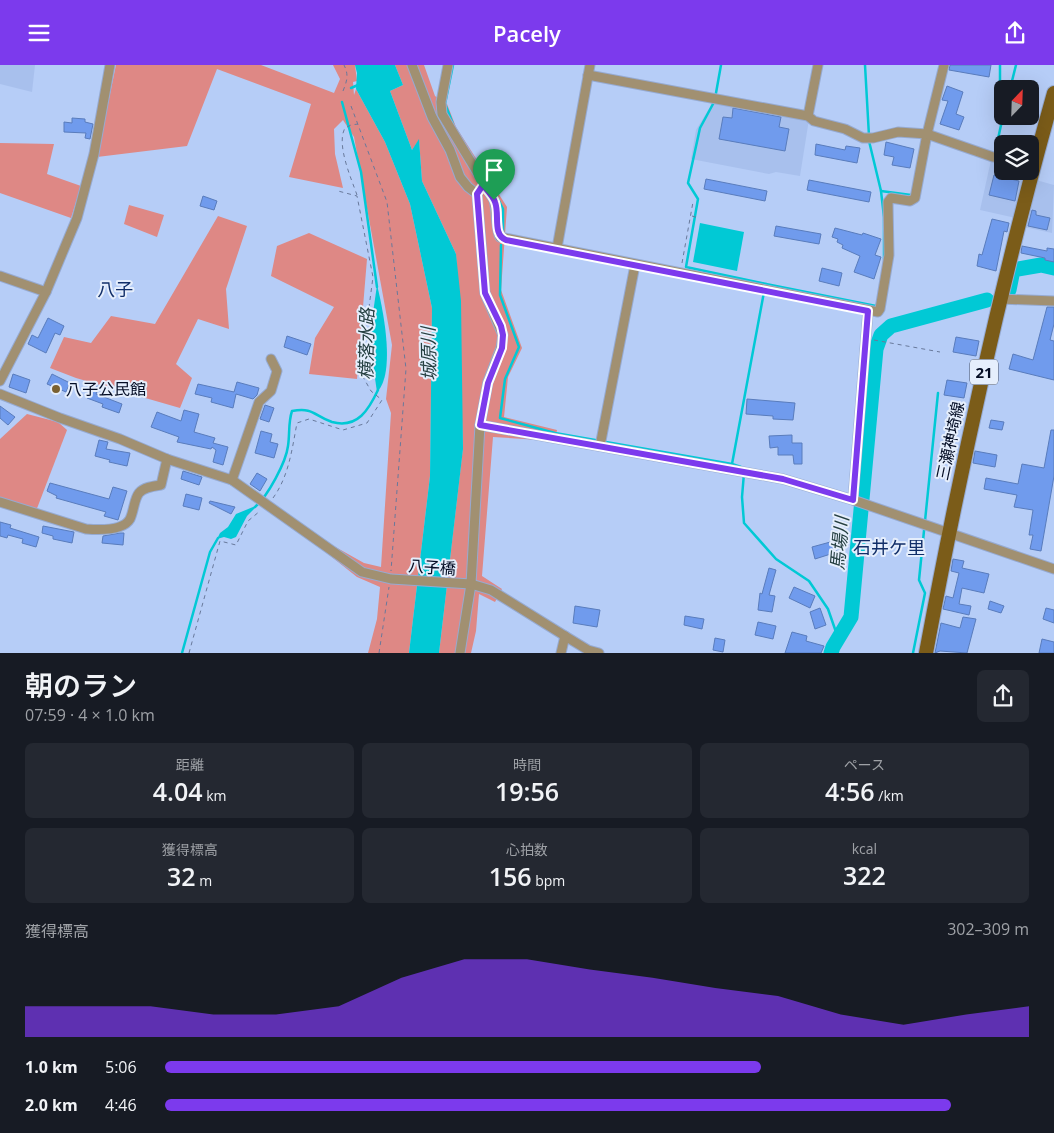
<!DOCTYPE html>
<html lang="ja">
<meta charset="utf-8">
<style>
body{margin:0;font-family:"Open Sans","Noto Sans JP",sans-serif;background:#242831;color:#f1f3f6;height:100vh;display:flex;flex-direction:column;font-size:19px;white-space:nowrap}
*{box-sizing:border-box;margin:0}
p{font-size:16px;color:#9ea1a6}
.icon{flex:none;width:28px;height:28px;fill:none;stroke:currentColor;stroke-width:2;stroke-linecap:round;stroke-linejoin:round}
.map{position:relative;height:588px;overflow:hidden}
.drawer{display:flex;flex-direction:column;background:#171b24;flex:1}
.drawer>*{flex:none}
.needle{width:32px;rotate:23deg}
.tools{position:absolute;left:994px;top:15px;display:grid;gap:10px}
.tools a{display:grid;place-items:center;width:45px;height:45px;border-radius:8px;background:#171b24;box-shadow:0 5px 20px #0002;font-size:25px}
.pin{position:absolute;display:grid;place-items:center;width:42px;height:42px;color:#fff;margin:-51px -21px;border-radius:50% 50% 50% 0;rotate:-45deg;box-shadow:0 0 5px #0007}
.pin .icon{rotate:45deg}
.round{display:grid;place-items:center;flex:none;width:52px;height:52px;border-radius:8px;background:#242831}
.summary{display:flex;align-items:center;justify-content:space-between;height:85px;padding:0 25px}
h1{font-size:28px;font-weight:600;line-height:38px}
.figures{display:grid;grid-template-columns:repeat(3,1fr);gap:8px;height:85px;padding:5px 25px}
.figures div{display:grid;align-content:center;border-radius:8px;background:#242831;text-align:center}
.figures b{font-size:25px;font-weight:600}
.figures small{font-size:14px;font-weight:400}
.figures p{font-size:14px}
.chart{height:140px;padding:10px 25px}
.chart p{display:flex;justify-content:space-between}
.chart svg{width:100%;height:90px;margin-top:5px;fill:#7c3aed;opacity:.7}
ul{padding:0 25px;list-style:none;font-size:16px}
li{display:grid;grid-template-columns:80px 60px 1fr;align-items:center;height:38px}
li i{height:12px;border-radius:6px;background:#7c3aed}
header{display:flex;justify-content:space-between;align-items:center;height:65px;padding:0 25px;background:#7c3aed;color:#fff;font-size:22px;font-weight:600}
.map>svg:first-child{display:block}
</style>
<header><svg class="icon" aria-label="menu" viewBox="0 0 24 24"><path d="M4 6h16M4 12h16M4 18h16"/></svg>Pacely<svg class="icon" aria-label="share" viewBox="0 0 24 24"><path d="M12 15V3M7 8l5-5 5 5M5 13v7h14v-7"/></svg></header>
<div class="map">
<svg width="1054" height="588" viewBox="0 0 1054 588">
<rect width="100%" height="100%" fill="#b6cdf7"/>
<!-- built -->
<g fill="#a8c0ed">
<polygon points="0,0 35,0 32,27 0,19"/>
<polygon points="714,29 810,48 800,111 776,107 769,109 691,94 696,65 710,42"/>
<polygon points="993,86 1002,88 1002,106 1030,106 1036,115 1054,120 1052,168 1024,162 1025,155 980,145"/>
</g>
<!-- green -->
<g fill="#de8885">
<polygon points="116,0 261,0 334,28 340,14 333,0 355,0 357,16 353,17 354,30 356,24 385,77 410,139 432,243 430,411 409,588 368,588 377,554 380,522 357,512 318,481 323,475 364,498 381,502 391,348 386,334 392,280 354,72 343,55 334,64 335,89 343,123 289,112 311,39 217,4 187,81 97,92"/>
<polygon points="395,0 424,0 435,31 447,39 456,62 507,142 501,225 522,283 508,312 504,352 557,365 555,376 493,372 482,511 502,524 495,537 479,529 476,566 471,588 439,588 463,383 456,189 422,116 419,75 412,85 390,26 403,20"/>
<polygon points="0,78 54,79 47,109 81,121 71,153 0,128"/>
<polygon points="129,140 164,150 157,172 124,159"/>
<polygon points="218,151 247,161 226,224 229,264 198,254 176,299 192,313 180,343 76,313 50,303 64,272 91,278 111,251 155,259"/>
<polygon points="309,168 367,194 357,314 309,309 315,273 334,242 271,211 277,181"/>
<polygon points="27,349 58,357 67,365 36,446 0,436 0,374"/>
</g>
<!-- water -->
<g fill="#01c9d5">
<polygon points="355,0 395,0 403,20 390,26 412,85 419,74 422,116 456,189 461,236 463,384 439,588 409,588 430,411 432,243 410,139 385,77 356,24 357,8"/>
<polygon points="700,158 744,167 737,206 693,197"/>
<path d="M377 220C383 244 396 308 377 327L371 286V262Z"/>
<polygon points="258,440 247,451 236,472 231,474 224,472 217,474 220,468 228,462 236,449"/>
</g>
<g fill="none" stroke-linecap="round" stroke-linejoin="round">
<!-- stream -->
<g stroke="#01c9d5" stroke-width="2.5">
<polyline points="865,0 869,71"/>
<polyline points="1000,0 1000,28 1002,30"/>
<polyline points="351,23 358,20"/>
<polyline points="1010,24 1016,0"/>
<polyline points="716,28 721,0"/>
<polyline points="342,37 361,107 377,222"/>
<polyline points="713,39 700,63 688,118 698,134 686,202 766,219 766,222"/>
<polyline points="453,59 445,39 453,0"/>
<polyline points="869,76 881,126 884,152 884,194"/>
<polyline points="996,83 1003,51"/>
<polyline points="881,126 911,130"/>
<polyline points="498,134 503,144 503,168"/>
<polyline points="501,180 500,230 519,282 505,314 500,353 555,368 595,375"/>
<polyline points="766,219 876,241 877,239"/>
<polyline points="606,377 732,399"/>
<polyline points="741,402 732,399 764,227"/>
<polyline points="744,408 742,432 744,458 776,494 809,516 828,544 836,567 833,582"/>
<path d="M255 442C268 431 286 397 288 381 290 368 288 358 292 346 314 342 314 351 332 357 358 364 369 344 378 325"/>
<polyline points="182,588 210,487 218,473"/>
<polyline points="913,588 925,528 919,515 938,328"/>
</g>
<!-- river -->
<g stroke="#01c9d5" stroke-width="15">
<polyline points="1009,225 1013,205 1041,200 1054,203"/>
<polyline points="831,588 833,582 851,552 876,284 881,270 891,261 987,235"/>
</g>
</g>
<!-- building -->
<g fill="#709bed" stroke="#597cbc">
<polygon points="950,0 991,0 989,12 949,5"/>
<polygon points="947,21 963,27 956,49 964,52 959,65 940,59 948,36 942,35"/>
<polygon points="733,43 781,52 779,62 789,64 785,86 719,74 723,52 732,53"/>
<polygon points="72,53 85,54 85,57 93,59 90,74 85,73 86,68 64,67 64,57 72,58"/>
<polygon points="886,77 914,84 910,103 892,100 894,92 884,90"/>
<polygon points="816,79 845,85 846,81 860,83 857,98 815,90"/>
<polygon points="994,110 1019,116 1015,136 989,130"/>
<polygon points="706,114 767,126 765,136 704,124"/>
<polygon points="809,115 871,127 869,137 807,125"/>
<polygon points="203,131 217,136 214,145 200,141"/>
<polygon points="1032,145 1036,146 1036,150 1050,153 1047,165 1028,161"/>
<polygon points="992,154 1009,158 1007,167 1004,166 996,206 977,201 979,189 982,190"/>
<polygon points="776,161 821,169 819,179 774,171"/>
<polygon points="835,163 862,170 863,168 881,174 875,190 881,192 874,214 854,207 860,191 842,183 843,180 837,177 838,174 832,172"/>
<polygon points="1022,181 1047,186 1047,183 1054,184 1054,197 1045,195 1045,193 1021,188"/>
<polygon points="822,203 842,208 839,221 819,216"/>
<polygon points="1047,242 1054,242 1054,259 1050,275 1054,276 1054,315 1009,304 1013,289 1033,295"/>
<polygon points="48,253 64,261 60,270 55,268 46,288 28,279 32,270 38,273"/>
<polygon points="287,271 311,279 307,290 284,282"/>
<polygon points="956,272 979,276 976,291 953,287"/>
<polygon points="13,309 30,315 26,328 9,322"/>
<polygon points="52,309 70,318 66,327 47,319"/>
<polygon points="947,315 967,318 964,333 944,330"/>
<polygon points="237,317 259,323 257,330 253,334 236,329 233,343 211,337 212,333 195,329 198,319 234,327"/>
<polygon points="92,319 99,322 96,329 122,339 119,348 102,342 103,339 87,333"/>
<polygon points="747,334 795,338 793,355 773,354 773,351 746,349"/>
<polygon points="265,340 274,343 269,357 260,354"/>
<polygon points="0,341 15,352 8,360 0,353"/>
<polygon points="184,345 199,349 194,367 215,373 213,378 228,382 223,400 213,397 216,385 212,382 211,384 177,377 179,372 151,362 157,347 181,356"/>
<polygon points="991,355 1004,357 1002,365 989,363"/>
<polygon points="1051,365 1054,365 1054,411 1041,486 1030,484 1033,470 1029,470 1033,445 1014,442 1017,430 984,424 986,413 1018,419 1022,399 1044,403"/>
<polygon points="261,366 272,369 270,377 278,379 274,393 255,388"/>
<polygon points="792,370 792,378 802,378 802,399 794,399 793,390 778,390 778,382 770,383 769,371"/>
<polygon points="99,375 108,377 106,384 130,388 127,401 109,397 110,395 95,391"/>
<polygon points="975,386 997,390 995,402 973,398"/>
<polygon points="183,406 202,412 199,420 181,414"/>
<polygon points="257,408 267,414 260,426 250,419"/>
<polygon points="50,418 109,434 113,422 127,426 118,455 104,451 106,447 56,433 57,431 47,426"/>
<polygon points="186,429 202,433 199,445 183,441"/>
<polygon points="210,436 235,442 231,449 209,438"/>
<polygon points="0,457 11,460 10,463 39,472 36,482 22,478 23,474 8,470 7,473 0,471"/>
<polygon points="43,461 74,467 72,478 53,474 53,471 42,468"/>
<polygon points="120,468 124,468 123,480 102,478 103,471"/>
<polygon points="834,476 837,487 815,494 812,482"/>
<polygon points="953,494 964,496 962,503 989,509 984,528 962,523 959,539 971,541 969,550 943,544 946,531 953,533 959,508 951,506"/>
<polygon points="769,503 776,505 769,530 775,531 772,547 758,545 760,528 762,529"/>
<polygon points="794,522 815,531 810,543 789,533"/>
<polygon points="990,536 1004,541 1001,548 988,544"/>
<polygon points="575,541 600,545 597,562 573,558"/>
<polygon points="820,543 826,560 815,564 810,547"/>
<polygon points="1046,543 1054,545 1054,558 1043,554"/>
<polygon points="685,551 704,554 702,564 684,560"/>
<polygon points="963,552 976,554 967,588 940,586 935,588 941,558 960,563"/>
<polygon points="758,557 776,561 773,574 755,570"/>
<polygon points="792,567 807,571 806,576 824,581 821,588 785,588"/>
<polygon points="715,573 725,575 723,587 713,585"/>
<polygon points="1042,574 1054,577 1054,588 1039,588"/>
</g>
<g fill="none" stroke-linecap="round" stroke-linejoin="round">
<defs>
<g id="minor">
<polyline points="412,0 432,52 450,85 460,112 468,122 477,129 485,228 503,270 501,283 488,317 480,360 471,519 460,588"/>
<path d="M448 0 441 37 442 49 494 135C497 145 496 165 500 172L878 247 880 244 889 190 888 137 891 133 910 136 915 133 927 69 944 0"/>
<polyline points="588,10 808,51 814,56 845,64 863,73 873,73 898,67 927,69 993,92 1002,93"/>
<polyline points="808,51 818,0"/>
<polyline points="557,183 590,0"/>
<polyline points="0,211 46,227"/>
<polyline points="1000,234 1054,236"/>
<polyline points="0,316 46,227 77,153 94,89 110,0"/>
<polyline points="0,329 60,353 120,374 167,394 232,415 362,507 391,514 471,519 491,525 565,571 588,585 599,588"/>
<polyline points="480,360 783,414 853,435 1054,504"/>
<polyline points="600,381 635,200"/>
<polyline points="232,415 259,337 271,326 277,306 271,294"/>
<polyline points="853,435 868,246"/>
<path d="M0 437 86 464C98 465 123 466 130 454 134 446 134 434 139 428 144 422 154 421 161 420L167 394"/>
<polyline points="561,588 565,571"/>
</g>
<path id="primary" d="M926 588C961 400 1002 212 1054 28"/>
</defs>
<!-- minor casing -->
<use href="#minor" stroke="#96aad1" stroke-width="11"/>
<!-- primary casing -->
<use href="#primary" stroke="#96aad1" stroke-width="16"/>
<!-- path -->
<g stroke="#68799b" stroke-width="1" stroke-dasharray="4 4" stroke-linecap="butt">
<path d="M343 26C347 16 349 10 344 0"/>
<polyline points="351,41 387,137 406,304 391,506"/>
<path d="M357 130C351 113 336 79 345 63L351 60 358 59"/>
<polyline points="692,151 699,153"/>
<polyline points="682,198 693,137"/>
<polyline points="874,275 940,287"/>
<path d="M273 433C289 411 292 384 297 358L309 354 343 365 367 358 382 335 371 326 363 312 366 265 373 212 357 131 338 126"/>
<polyline points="189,588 220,476 236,480 248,456 260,446"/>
<polyline points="379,588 389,522"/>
</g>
<!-- minor -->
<use href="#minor" stroke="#a19071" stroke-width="9"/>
<!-- primary -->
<use href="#primary" stroke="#7b5c19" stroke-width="14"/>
</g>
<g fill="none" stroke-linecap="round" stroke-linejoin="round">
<defs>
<path id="route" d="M483 120C487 125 493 131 495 137 500 150 492 169 506 175L868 246 853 435 783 414 480 360 488 318 502 283 503 270 501 261 485 228 477 129Z"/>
</defs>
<!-- route casing -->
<use href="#route" stroke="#fff" stroke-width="10"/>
<!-- route -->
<use href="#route" stroke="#7c3aed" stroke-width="6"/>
</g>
<!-- markers -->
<circle fill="#7a6132" stroke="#e5eefc" stroke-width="2" cx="56" cy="324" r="5"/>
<g text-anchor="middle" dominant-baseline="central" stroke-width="4" stroke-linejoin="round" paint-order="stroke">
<!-- shield labels -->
<rect fill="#e5eefc" stroke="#475065" stroke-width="1" x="970" y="294.5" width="28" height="25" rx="4"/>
<g font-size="15" font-weight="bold" fill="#030c24">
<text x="984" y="307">21</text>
</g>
<!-- poi labels -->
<g font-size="16" fill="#030c24" stroke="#e5eefc" text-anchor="start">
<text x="66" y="324">八子公民館</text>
</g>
<!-- street labels -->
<g font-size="16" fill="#030c24" stroke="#e5eefc">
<text transform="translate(950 376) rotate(-78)">三瀬神埼線</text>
<text transform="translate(432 502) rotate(4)">八子橋</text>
</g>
<!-- neighbourhood labels -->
<g font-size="18" fill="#112e68" stroke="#e5eefc">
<text x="115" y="224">八子</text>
<text x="889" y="482">石井ケ里</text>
</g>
<!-- water labels -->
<g font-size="18" font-style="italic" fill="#264042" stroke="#e5eefc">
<text transform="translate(366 279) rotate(-89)">横落水路</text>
<text transform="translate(428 289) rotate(-91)">城原川</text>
<text transform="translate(839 478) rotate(-85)">馬場川</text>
</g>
</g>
</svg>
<div class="tools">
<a><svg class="needle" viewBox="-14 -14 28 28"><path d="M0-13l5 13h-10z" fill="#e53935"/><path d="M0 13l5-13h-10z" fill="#9ea1a6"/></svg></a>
<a><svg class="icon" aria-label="layers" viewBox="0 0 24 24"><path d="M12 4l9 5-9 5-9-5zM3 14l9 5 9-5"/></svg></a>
</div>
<div class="pin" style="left:494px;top:135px;background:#1e9e55"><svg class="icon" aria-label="arrive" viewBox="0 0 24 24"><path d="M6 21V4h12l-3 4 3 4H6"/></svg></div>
</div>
<section class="drawer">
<div class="summary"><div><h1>朝のラン</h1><p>07:59 · 4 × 1.0 km</p></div><a class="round"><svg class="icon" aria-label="share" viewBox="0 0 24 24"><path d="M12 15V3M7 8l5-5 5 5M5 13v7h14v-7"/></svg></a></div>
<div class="figures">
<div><p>距離</p><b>4.04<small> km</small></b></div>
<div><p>時間</p><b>19:56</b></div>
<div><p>ペース</p><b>4:56<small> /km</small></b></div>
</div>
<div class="figures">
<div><p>獲得標高</p><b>32<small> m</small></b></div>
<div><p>心拍数</p><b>156<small> bpm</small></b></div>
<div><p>kcal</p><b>322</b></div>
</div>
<div class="chart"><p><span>獲得標高</span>302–309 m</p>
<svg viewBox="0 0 160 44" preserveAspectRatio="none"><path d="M0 44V29L10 29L20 29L30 33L40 33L50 29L60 15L70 6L80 6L90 11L100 15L110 20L120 24L130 33L140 38L150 33L160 29V44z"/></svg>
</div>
<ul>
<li><b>1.0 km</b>5:06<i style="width:69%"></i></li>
<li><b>2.0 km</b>4:46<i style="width:91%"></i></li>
</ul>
</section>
